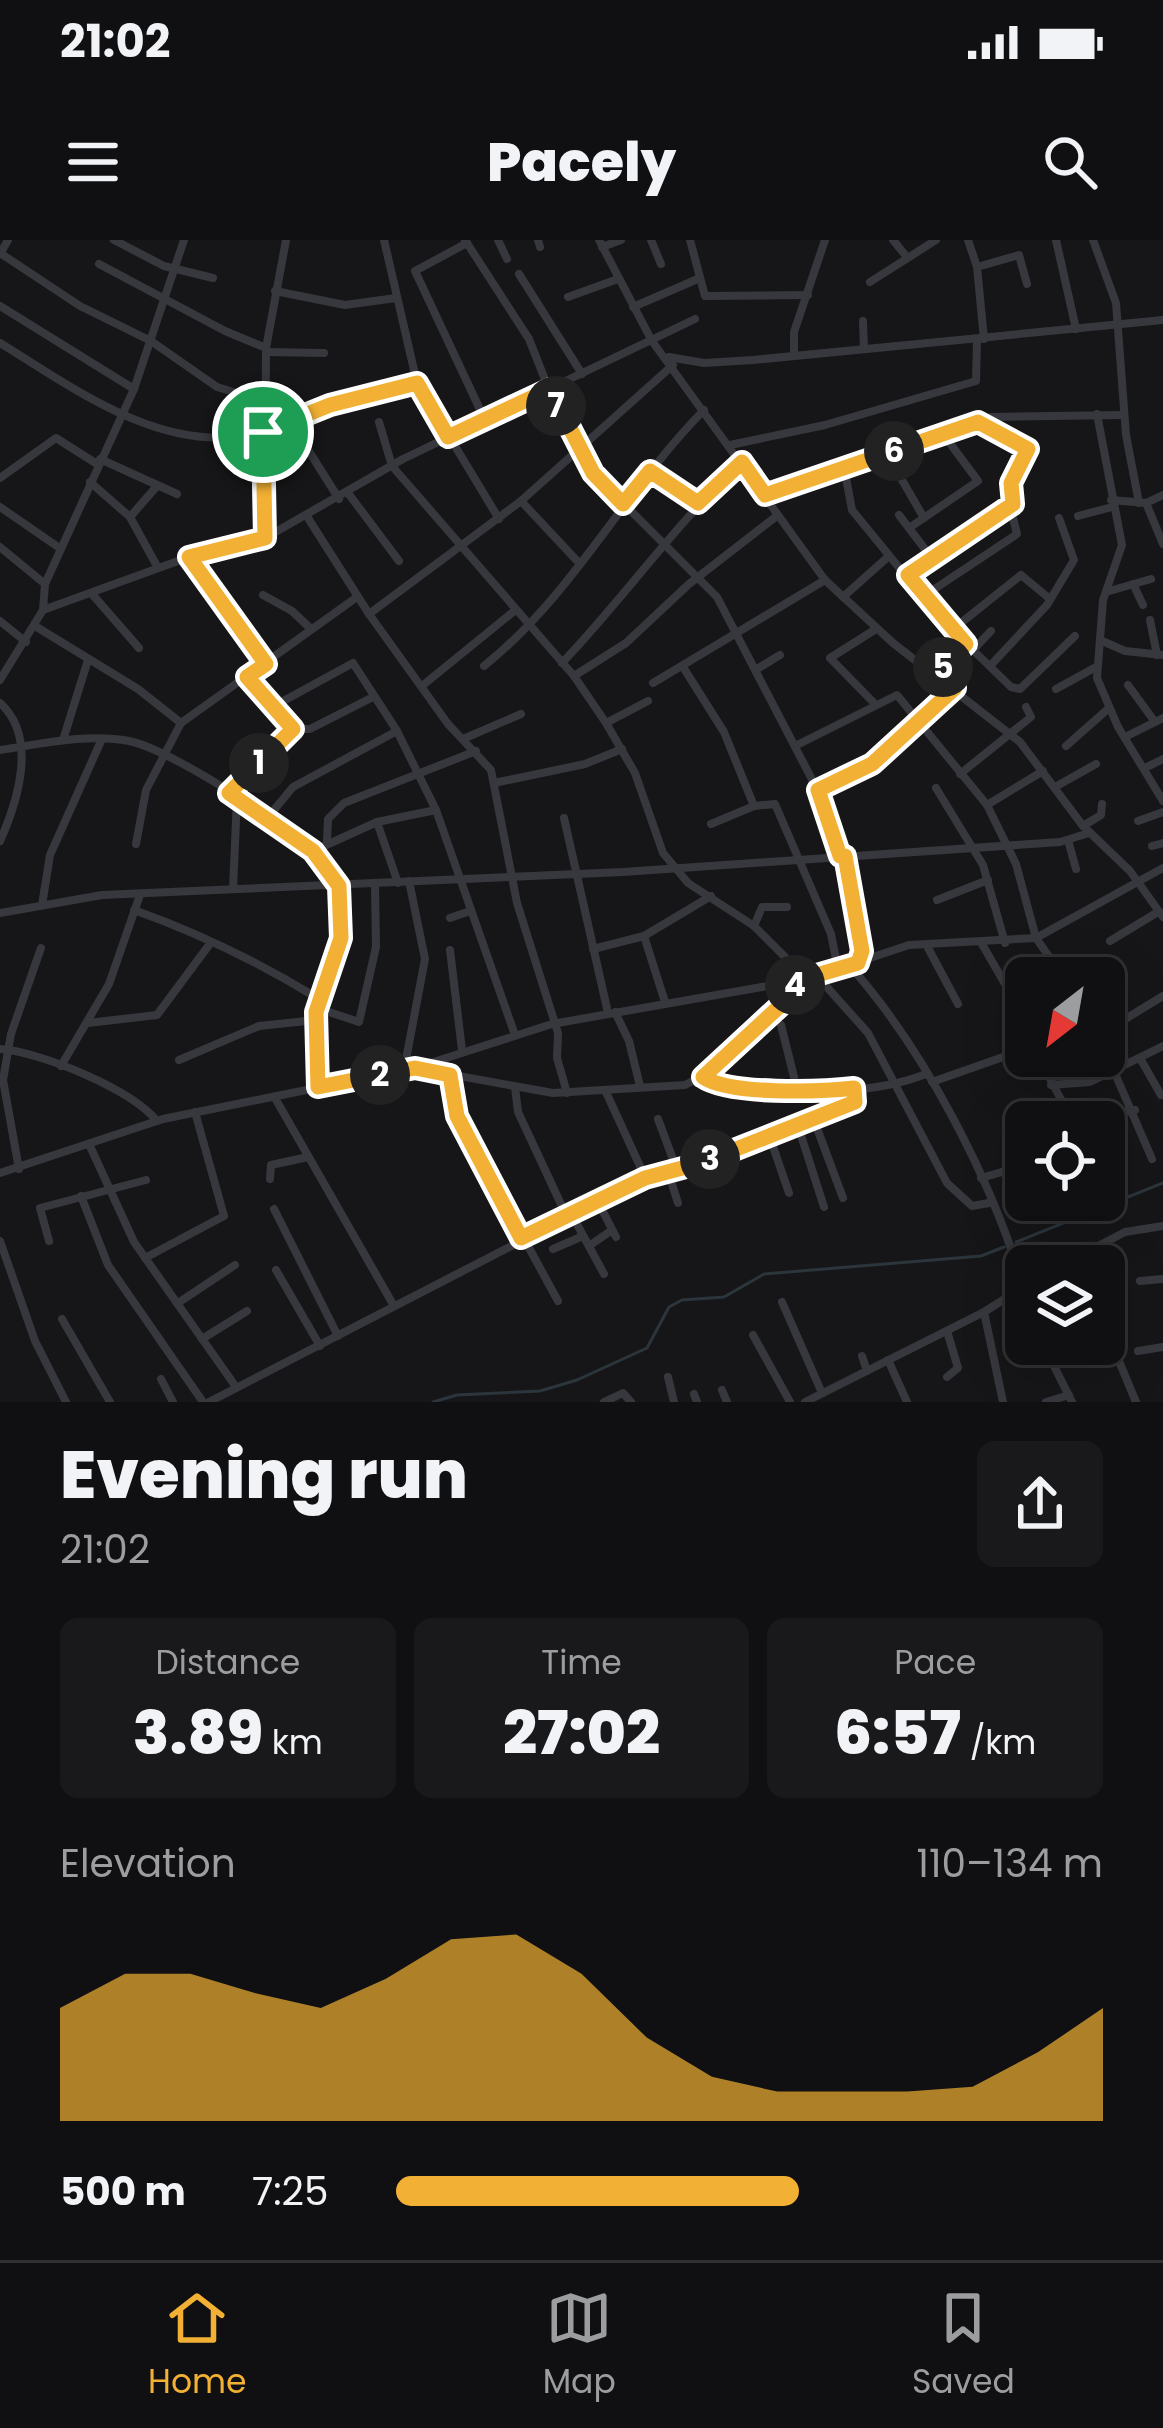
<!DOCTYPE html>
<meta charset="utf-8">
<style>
body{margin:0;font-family:Poppins,sans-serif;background:#19191b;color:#f1f3f6;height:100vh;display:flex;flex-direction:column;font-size:45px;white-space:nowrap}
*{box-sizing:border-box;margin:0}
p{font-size:39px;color:#9c9d9f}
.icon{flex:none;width:66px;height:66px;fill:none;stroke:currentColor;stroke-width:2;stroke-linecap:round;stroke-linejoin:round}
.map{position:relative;height:1162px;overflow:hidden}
.drawer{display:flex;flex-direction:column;background:#101012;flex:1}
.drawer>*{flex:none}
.needle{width:78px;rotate:211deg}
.fabs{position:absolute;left:1005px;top:717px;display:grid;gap:24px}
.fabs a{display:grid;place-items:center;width:120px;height:120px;border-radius:18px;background:#101012;box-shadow:0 12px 48px #0002,0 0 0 3px #303032;font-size:60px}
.pin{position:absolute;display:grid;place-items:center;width:102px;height:102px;color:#fff;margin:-51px;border:6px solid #fff;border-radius:50%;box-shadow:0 3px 12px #0007}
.km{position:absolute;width:60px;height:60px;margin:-30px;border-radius:50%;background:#222;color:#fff;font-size:33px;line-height:60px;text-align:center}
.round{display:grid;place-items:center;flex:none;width:126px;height:126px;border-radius:18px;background:#19191b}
.overview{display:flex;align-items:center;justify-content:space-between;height:204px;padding:0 60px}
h1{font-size:66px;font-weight:800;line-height:90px}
.figures{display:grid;grid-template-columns:repeat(3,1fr);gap:18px;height:204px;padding:12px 60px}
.figures div{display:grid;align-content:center;border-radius:18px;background:#19191b;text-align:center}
.figures b{font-size:60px;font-weight:800}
.figures small{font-size:33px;font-weight:400}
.figures p{font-size:33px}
.chart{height:336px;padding:24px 60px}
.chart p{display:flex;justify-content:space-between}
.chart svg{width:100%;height:216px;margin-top:12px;fill:#f2b134;opacity:.7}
ul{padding:0 60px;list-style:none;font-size:39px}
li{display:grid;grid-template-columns:192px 144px 1fr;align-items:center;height:90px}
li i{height:30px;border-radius:15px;background:#f2b134}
.status{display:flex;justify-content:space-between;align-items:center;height:84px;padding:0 60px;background:#101012;direction:ltr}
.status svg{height:33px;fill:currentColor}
header{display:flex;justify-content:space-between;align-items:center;height:156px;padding:0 60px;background:#101012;font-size:54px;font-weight:800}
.tabs{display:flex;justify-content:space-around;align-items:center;height:168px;border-top:3px solid #303032;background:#101012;font-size:33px;color:#9c9d9f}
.tabs a{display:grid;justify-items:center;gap:6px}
.tabs .on{color:#f2b134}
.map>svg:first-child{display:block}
</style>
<div class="status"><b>21:02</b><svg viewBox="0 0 49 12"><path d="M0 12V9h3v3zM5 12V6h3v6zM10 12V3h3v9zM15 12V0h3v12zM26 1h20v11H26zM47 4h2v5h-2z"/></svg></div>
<header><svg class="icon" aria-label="menu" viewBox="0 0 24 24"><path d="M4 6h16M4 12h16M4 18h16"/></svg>Pacely<svg class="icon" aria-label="search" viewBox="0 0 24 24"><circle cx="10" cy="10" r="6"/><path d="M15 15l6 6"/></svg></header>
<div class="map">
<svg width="1163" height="1162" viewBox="0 0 1163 1162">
<rect width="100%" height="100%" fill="#161618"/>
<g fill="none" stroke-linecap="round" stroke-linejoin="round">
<!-- stream -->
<g stroke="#2c353c" stroke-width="3">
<polyline points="1016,1002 1163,943"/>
<polyline points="433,1162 457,1155 540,1151 577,1140 647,1108 669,1067 682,1060 724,1057 764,1034 981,1016 1004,1007"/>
</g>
<!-- minor -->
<g stroke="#37383d" stroke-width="8">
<polyline points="114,0 164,26 213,38"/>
<polyline points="384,0 417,143 499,279"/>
<polyline points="465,0 529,99 555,165 593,233 717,357 818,551 840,616"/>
<polyline points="498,0 507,19"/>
<polyline points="538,0 540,7"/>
<polyline points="599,0 652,101 825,340 893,403 1020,502 1083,586 1130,631 1163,677"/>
<polyline points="651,0 661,24"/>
<polyline points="690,0 705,56 808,55"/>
<polyline points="893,0 906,16"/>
<polyline points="968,0 977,27 984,99"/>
<polyline points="1056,0 1076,89"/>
<polyline points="1093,0 1116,63 1126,195 1139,263"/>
<polyline points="467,3 415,31 484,178"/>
<polyline points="602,7 621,0"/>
<polyline points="0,13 80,66 151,101 217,147 263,161"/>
<polyline points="0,14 8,0"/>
<polyline points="99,24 225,91 266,108"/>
<polyline points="977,27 1019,15 1027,44"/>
<polyline points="519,34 582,134"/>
<polyline points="870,42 936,0"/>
<polyline points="275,51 345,65 396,58"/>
<polyline points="568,57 618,39"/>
<polyline points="0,66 134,149"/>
<polyline points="633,67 700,38"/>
<polyline points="863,81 864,109"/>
<path d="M0 103C72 147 158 212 248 195 276 190 300 177 327 167 356 155 387 151 417 143"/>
<polyline points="266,112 324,113"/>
<polyline points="794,113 794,92 825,0"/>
<polyline points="669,117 704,123 753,120 1163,80"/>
<polyline points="1097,174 1122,305 1103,360 1097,438 1118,487 1163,561"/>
<polyline points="379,182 392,226 574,436 606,483 635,533 663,613 688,643 754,686 807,739"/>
<polyline points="300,197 339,259"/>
<polyline points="730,205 825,185 976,141 977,100"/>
<polyline points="887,214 924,278"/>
<polyline points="100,219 177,254"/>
<polyline points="844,227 852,270 941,379 1011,447 1020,449 1075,396"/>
<polyline points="651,231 698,263"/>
<polyline points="0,238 56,198 97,224"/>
<polyline points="90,242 130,277 158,328"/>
<polyline points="348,253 399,321"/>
<polyline points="765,255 991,177 1124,175"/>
<polyline points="1111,260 1146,263 1163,255"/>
<polyline points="521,261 580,324"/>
<polyline points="1146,263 1163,304"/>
<polyline points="0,267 61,309"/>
<polyline points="899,275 931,317"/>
<polyline points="1078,276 1112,267"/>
<polyline points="130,277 157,246"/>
<polyline points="308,278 369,374 448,484 491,530 517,663 558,793 557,818 567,853"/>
<polyline points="909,288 978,241 943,194"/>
<polyline points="265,298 266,108 286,0"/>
<polyline points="0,307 45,344"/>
<polyline points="189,317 266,425"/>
<polyline points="908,335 1013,264 1011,243 1028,209 978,182"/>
<polyline points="1133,344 1143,365"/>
<polyline points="1106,352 1151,339"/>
<polyline points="92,354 139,408"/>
<polyline points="263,355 292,371 311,389"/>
<polyline points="924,356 1017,294 1010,266"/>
<polyline points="843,357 889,316"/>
<polyline points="43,370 211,309 265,298 403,219 695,79"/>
<polyline points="369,374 521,261 673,125"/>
<polyline points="1150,380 1157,415"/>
<polyline points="0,381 26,402"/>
<polyline points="35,386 138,449 181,483"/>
<polyline points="952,390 1021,335 1050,359"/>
<polyline points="1100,400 1125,411 1163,415"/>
<polyline points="973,410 991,391"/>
<path d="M562 423C625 357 675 284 742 222"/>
<path d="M484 426C573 355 624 251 704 170"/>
<polyline points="990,426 1047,365 1074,320 1059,278"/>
<polyline points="683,427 724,492 754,566"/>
<polyline points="757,429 780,415"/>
<polyline points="936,434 966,403"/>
<polyline points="574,436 626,403 689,344 778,275"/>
<polyline points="247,437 293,489"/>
<polyline points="0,440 43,370 45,344 134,149 184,0"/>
<polyline points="653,443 825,340"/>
<polyline points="1128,445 1155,482"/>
<polyline points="422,446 513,372"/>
<polyline points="1056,449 1096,427"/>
<path d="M0 463C38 497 18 561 0 601"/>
<polyline points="875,464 830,418 876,389"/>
<polyline points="276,465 353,423 397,491 436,570 515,795"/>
<polyline points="606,483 648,461"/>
<polyline points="1125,497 1163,478"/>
<polyline points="463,499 521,474"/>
<polyline points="63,500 88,420"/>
<polyline points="795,506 897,455 987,565 1016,624 1036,698 1064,738"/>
<polyline points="1066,506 1109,468"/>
<path d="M0 510C41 504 88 493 129 501 172 509 324 605 339 647 355 691 322 731 316 772 313 796 318 822 318 846"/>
<polyline points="1145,528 1163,519"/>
<polyline points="960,534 1031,477 1026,467"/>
<polyline points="494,543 585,524 622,509"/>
<polyline points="1055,547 1096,524"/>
<polyline points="936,548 983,625 1005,703"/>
<polyline points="818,551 872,524 955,447"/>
<polyline points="229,553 293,489 310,489 373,457"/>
<polyline points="987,565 1043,531"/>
<polyline points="269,576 293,547 397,491"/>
<polyline points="564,578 608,773"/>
<polyline points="1138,581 1163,572"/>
<polyline points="377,582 398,643"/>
<polyline points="711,584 754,566 775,564 831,694 838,729"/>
<polyline points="1083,586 1101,575 1102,564"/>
<polyline points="1068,600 1076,629"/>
<polyline points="327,601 328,579 344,563 476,511"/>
<polyline points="136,604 146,550 181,483 357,357"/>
<polyline points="1152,606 1163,603"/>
<polyline points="313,611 377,582 436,570"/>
<polyline points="845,616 862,711 858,721"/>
<polyline points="233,649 237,558"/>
<polyline points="937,660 988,640"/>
<polyline points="42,665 50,615 101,501"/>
<path d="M134 670C199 693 260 723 319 759"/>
<polyline points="0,673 102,655 623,632 1060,602 1089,593"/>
<polyline points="450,678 470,671"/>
<polyline points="754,686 762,667 787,667"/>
<polyline points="644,696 665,762"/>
<polyline points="1110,701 1158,672"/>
<polyline points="982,704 1012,756"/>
<polyline points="927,706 958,764"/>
<polyline points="593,709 644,696 711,656"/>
<polyline points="450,710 462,810"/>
<path d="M850 726C924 809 992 940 1023 1046"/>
<polyline points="817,736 868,793 947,943 972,966 989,963"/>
<polyline points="317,768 359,782 376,707 375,645"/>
<polyline points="615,772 629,801 640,846"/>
<polyline points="88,783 157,775 209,705"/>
<polyline points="781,785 798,853"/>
<polyline points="1104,792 1163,756"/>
<polyline points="1104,808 1152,919"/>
<path d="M0 809C41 812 131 849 157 881"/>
<polyline points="1038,816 1073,882"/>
<polyline points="179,820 259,786 316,780"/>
<polyline points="1141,820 1161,855"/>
<polyline points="61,826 109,744 140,655"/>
<polyline points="415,828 553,853 685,845 712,831 794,753 796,741"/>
<polyline points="404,830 425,719 409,641"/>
<polyline points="450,835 457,876 558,1061"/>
<path d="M703 837C721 850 737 844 758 846 816 851 869 856 926 834"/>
<polyline points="932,842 1026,809"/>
<polyline points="1051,845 1090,842 1163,806"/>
<polyline points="515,847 518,872 567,977"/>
<polyline points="605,850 645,937"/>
<polyline points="275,858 394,1066"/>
<polyline points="658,879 677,930"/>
<polyline points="814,880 843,958"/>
<polyline points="1074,882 1135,870"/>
<polyline points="798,886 824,967"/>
<polyline points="768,892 789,953"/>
<polyline points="89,904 134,1002 236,1147"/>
<polyline points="19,929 3,840 11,794 41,708"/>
<polyline points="668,932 678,963"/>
<polyline points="0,933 163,879 415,828 552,784 807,739 909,705 1036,698 1163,628"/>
<polyline points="981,938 1026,925"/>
<polyline points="270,939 271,925 308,917"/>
<polyline points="81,956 108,1025 203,1162"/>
<polyline points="598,962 616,997"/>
<polyline points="274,969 338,1096"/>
<polyline points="572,975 604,1034"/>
<polyline points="0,1001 35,1101 66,1162"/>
<polyline points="49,1001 40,968 146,940"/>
<polyline points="589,1006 612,990"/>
<polyline points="553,1009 583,996"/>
<polyline points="145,1018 224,976 195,872"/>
<polyline points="1060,1026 1125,992 1163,986"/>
<polyline points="276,1030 320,1106"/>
<polyline points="1140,1041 1163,1039"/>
<polyline points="1017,1051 1026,1070"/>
<polyline points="782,1062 822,1153"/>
<polyline points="178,1063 235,1025"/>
<polyline points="984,1072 1003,1162"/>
<polyline points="62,1079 110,1162"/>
<polyline points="1104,1085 1136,1162"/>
<polyline points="947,1091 958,1128 947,1137"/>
<polyline points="753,1095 790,1162"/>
<polyline points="202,1099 247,1071"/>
<polyline points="1043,1104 1072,1162"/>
<polyline points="1138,1111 1163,1107"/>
<polyline points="862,1116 867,1131"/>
<polyline points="888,1120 907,1162"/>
<polyline points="668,1137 674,1162"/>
<polyline points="161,1139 173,1162"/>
<polyline points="722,1150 727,1162"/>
<polyline points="694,1154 697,1162"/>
<polyline points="209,1162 645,937 702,923 852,863 854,848"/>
<polyline points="604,1162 623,1153 631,1162"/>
<polyline points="805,1162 984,1072 1025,1046"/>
<polyline points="1046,1162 1069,1155"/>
</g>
</g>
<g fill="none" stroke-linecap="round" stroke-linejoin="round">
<defs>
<path id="route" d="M417 143 448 197 550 149 593 233 623 264 650 231 698 263 742 222 765 255 978 182 1028 209 1011 243 1013 264 908 335 966 404 937 434 955 448 872 524 818 550 840 616H845L862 711 858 723 796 741 794 753 703 837C729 855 820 852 854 848L855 862 701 923 645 938 521 998 457 876 450 835 415 828 318 847 316 772 341 698 339 646 313 611 229 553 293 489 247 437 266 424 189 317 265 298 263 192 330 165Z"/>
</defs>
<!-- route casing -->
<use href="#route" stroke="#fff" stroke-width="24"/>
<!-- route -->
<use href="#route" stroke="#f2b134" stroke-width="15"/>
</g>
</svg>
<div class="fabs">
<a><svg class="needle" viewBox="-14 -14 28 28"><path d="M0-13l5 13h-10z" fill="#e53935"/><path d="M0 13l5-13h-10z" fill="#9c9d9f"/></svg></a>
<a><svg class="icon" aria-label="locate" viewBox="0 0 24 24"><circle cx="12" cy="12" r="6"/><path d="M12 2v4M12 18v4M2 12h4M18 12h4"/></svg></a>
<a><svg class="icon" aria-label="layers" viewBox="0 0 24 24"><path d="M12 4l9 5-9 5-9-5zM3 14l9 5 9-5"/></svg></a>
</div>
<div class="pin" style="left:263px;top:192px;background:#1e9e55"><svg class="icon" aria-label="arrive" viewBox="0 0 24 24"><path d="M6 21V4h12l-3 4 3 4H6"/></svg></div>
<b class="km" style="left:259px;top:523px">1</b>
<b class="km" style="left:380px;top:835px">2</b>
<b class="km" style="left:710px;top:919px">3</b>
<b class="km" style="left:795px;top:745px">4</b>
<b class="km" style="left:943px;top:427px">5</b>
<b class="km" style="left:894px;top:211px">6</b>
<b class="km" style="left:556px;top:166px">7</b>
</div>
<section class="drawer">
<div class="overview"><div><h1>Evening run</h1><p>21:02</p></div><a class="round"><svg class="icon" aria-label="share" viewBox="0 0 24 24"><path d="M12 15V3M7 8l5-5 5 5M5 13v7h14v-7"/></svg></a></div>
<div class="figures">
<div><p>Distance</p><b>3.89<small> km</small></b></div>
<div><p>Time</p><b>27:02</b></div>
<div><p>Pace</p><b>6:57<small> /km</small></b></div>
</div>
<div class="chart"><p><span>Elevation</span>110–134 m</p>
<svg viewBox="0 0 160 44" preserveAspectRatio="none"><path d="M0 44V21L10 14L20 14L30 18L40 21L50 15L60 7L70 6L80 14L90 27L100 35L110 38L120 38L130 38L140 37L150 30L160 21V44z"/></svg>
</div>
<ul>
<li><b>500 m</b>7:25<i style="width:57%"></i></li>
</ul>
</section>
<nav class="tabs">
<a class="on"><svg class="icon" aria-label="home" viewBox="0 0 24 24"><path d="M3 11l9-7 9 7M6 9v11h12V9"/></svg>Home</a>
<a><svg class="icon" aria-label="map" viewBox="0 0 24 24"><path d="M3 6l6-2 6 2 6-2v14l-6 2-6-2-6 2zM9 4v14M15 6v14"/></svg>Map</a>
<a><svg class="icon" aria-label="saved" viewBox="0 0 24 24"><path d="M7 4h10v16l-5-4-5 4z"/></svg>Saved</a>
</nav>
